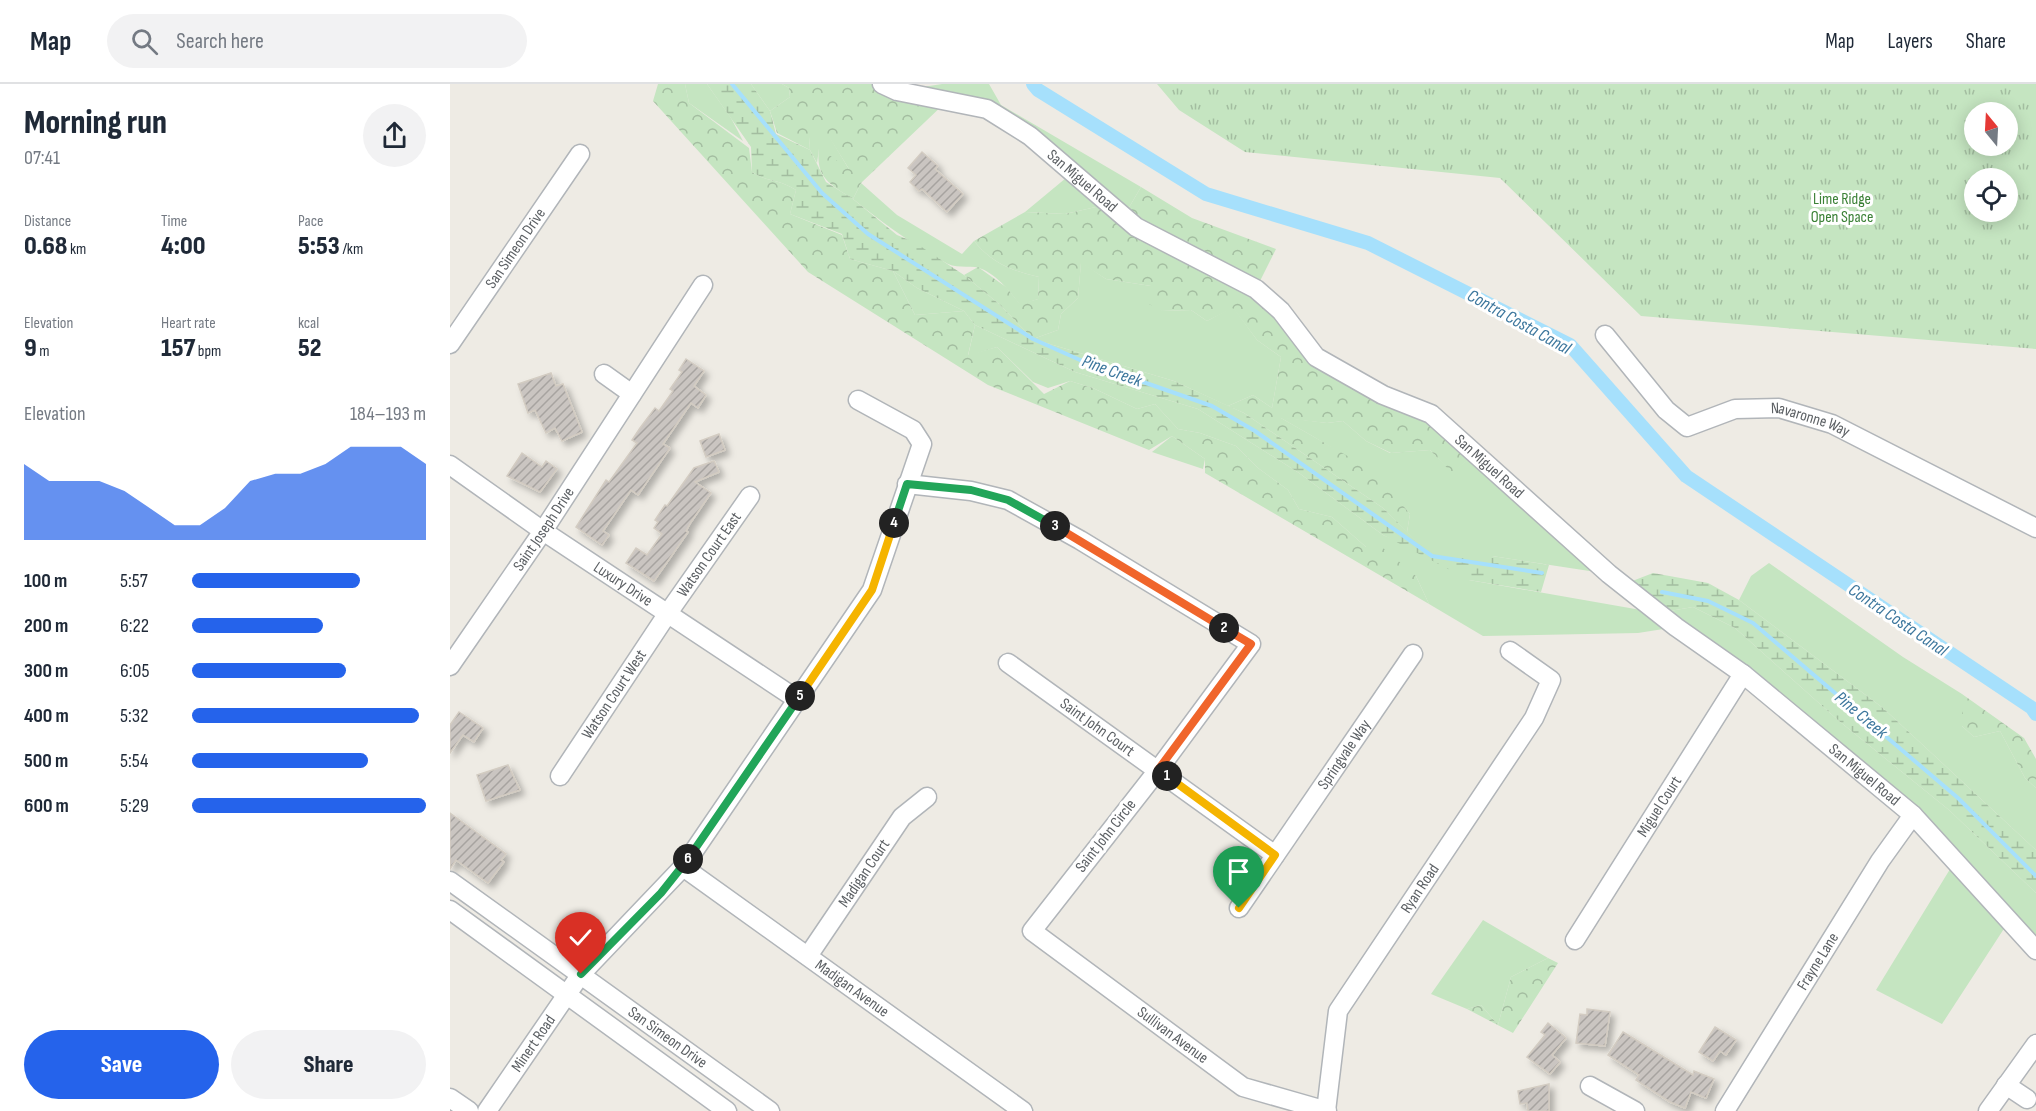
<!DOCTYPE html>
<meta charset="utf-8">
<style>
body{margin:0;font-family:"Sofia Sans Condensed",sans-serif;background:#f2f2f3;color:#1f2937;height:100vh;display:flex;flex-direction:column;font-size:22px;white-space:nowrap}
*{box-sizing:border-box;margin:0}
p{font-size:20px;color:#747a83}
.icon{flex:none;width:33px;height:33px;fill:none;stroke:currentColor;stroke-width:2;stroke-linecap:round;stroke-linejoin:round}
.map{position:relative;flex:1;overflow:hidden}
.sheet{display:flex;flex-direction:column;background:#fff;width:450px}
.sheet>*{flex:none}
.needle{width:39px;rotate:342deg}
.controls{position:absolute;left:1514px;top:18px;display:grid;gap:12px}
.controls a{display:grid;place-items:center;width:54px;height:54px;border-radius:50%;background:#fff;box-shadow:0 3px 15px #0003;font-size:30px}
.pin{position:absolute;display:grid;place-items:center;width:51px;height:51px;color:#fff;margin:-62px -26px;border-radius:50% 50% 50% 0;rotate:-45deg;box-shadow:0 0 6px #0007}
.pin .icon{rotate:45deg}
.km{position:absolute;width:30px;height:30px;margin:-15px;border-radius:50%;background:#222;color:#fff;font-size:16px;line-height:30px;text-align:center}
.round{display:grid;place-items:center;flex:none;width:63px;height:63px;border-radius:32px;background:#f2f2f3}
.overview{display:flex;align-items:center;justify-content:space-between;height:102px;padding:0 24px}
h1{font-size:33px;font-weight:800;line-height:45px}
.stats{display:grid;grid-template-columns:repeat(3,1fr);gap:9px;height:102px;padding:6px 24px}
.stats div{display:grid;align-content:center}
.stats b{font-size:26px;font-weight:800}
.stats small{font-size:16px;font-weight:400}
.stats p{font-size:16px}
.chart{height:168px;padding:12px 24px}
.chart p{display:flex;justify-content:space-between}
.chart svg{width:100%;height:108px;margin-top:6px;fill:#2563eb;opacity:.7}
.button{display:flex;gap:12px;margin-top:auto;padding:12px 24px}
.button a{flex:1;height:69px;border-radius:36px;background:#2563eb;color:#fff;font-size:24px;font-weight:800;line-height:69px;text-align:center}
.button a+a{background:#f2f2f3;color:#1f2937}
ul{padding:0 24px;list-style:none;font-size:20px}
li{display:grid;grid-template-columns:96px 72px 1fr;align-items:center;height:45px}
li i{height:15px;border-radius:8px;background:#2563eb}
header{display:flex;align-items:center;gap:36px;box-sizing:border-box;height:84px;padding:0 30px;background:#fff;border-bottom:2px solid #e0e1e3}
header strong{font-size:28px}
nav{display:flex;gap:33px;margin-inline-start:auto;font-size:21px}
.search{width:420px;height:54px;background:#f2f2f3;display:flex;align-items:center;gap:15px;box-sizing:border-box;padding:0 21px;border-radius:33px;color:#747a83;font-size:22px}
main{display:flex;flex:1;min-height:0}
.map>svg:first-child{display:block}
</style>
<header>
<strong>Map</strong>
<div class="search"><svg class="icon" aria-label="search" viewBox="0 0 24 24"><circle cx="10" cy="10" r="6"/><path d="M15 15l6 6"/></svg>Search here</div>
<nav><a>Map</a><a>Layers</a><a>Share</a></nav>
</header>
<main>
<section class="sheet">
<div class="overview"><div><h1>Morning run</h1><p>07:41</p></div><a class="round"><svg class="icon" aria-label="share" viewBox="0 0 24 24"><path d="M12 15V3M7 8l5-5 5 5M5 13v7h14v-7"/></svg></a></div>
<div class="stats">
<div><p>Distance</p><b>0.68<small> km</small></b></div>
<div><p>Time</p><b>4:00</b></div>
<div><p>Pace</p><b>5:53<small> /km</small></b></div>
</div>
<div class="stats">
<div><p>Elevation</p><b>9<small> m</small></b></div>
<div><p>Heart rate</p><b>157<small> bpm</small></b></div>
<div><p>kcal</p><b>52</b></div>
</div>
<div class="chart"><p><span>Elevation</span>184–193 m</p>
<svg viewBox="0 0 160 44" preserveAspectRatio="none"><path d="M0 44V13L10 20L20 20L30 20L40 24L50 31L60 38L70 38L80 31L90 20L100 17L110 17L120 13L130 6L140 6L150 6L160 13V44z"/></svg>
</div>
<ul>
<li><b>100 m</b>5:57<i style="width:72%"></i></li>
<li><b>200 m</b>6:22<i style="width:56%"></i></li>
<li><b>300 m</b>6:05<i style="width:66%"></i></li>
<li><b>400 m</b>5:32<i style="width:97%"></i></li>
<li><b>500 m</b>5:54<i style="width:75%"></i></li>
<li><b>600 m</b>5:29<i style="width:100%"></i></li>
</ul>
<div class="button"><a>Save</a><a>Share</a></div>
</section>
<div class="map">
<svg width="1586" height="1027" viewBox="0 0 1586 1027">
<defs>
<pattern id="forest-crowns" width="20" height="18" patternUnits="userSpaceOnUse" patternTransform="scale(1.5)"><rect width="20" height="18" fill="#c5e5c1"/><path d="M2 6a3 3 0 1 1 6 0M12 15a3 3 0 1 1 6 0" fill="none" stroke="#a3bda0"/></pattern>
<pattern id="wetland-marsh" width="20" height="14" patternUnits="userSpaceOnUse" patternTransform="scale(1.5)"><rect width="20" height="14" fill="#c5e5c1"/><path d="M1 5h8M5 5V1M11 12h8M15 12V8" fill="none" stroke="#a3bda0"/></pattern>
<pattern id="park-tufts" width="24" height="20" patternUnits="userSpaceOnUse" patternTransform="scale(1.5)"><rect width="24" height="20" fill="#c5e5c1"/><path d="M3 7l-1-3M5 7V3M7 7l1-3M15 17l-1-3M17 17v-4M19 17l1-3" fill="none" stroke="#a3bda0"/></pattern>
<pattern id="building-hatch" width="6" height="6" patternUnits="userSpaceOnUse" patternTransform="scale(1.5)"><rect width="6" height="6" fill="#cac5c1"/><path d="M-1 1l2-2M0 6l6-6M5 7l2-2" fill="none" stroke="#a7a3a0"/></pattern>
<filter id="shadow"><feDropShadow dx="4.5" dy="4.5" stdDeviation="3" flood-color="#0004"/></filter>
</defs>
<rect width="100%" height="100%" fill="#eeebe4"/>
<!-- grass -->
<g fill="#c5e5c1">
<polygon points="235,0 257,0 281,34 293,57 239,19"/>
<polygon points="301,0 332,0 339,4 340,13 320,27"/>
<polygon points="492,0 539,0 551,21 691,103 674,132 659,120 615,130 575,128 622,89 537,25 447,7"/>
<polygon points="379,52 400,87 369,65 367,79 360,66 359,53"/>
<path d="M411 99 447 131 512 170 524 157C542 179 562 187 589 193L588 215 570 221C560 207 543 186 525 183 516 182 506 184 498 180 464 162 433 139 403 115Z"/>
<polygon points="631,178 656,195 701,202 712,227 741,226 757,237 783,223 807,256 831,273 822,324 803,311 778,322 724,297 583,255 608,246 611,230 628,214"/>
<polygon points="443,187 467,204 514,227 465,231"/>
<path d="M525 241 625 288 748 325 849 389 933 451 980 471 957 448 960 430C921 383 881 363 829 333L877 339 893 337 916 357 940 369 980 366 1002 388 1027 369 1159 490 1042 472 1019 496 1208 529 1243 523 1285 544 1389 637 1499 726 1586 809V866L1559 837 1492 940 1426 906 1505 777 1226 543 1188 549 1033 552 979 520 966 492 916 463 882 433 849 425 838 406 808 384 786 362 750 349 728 345 705 320 687 325 643 304 620 297 598 304 583 298 547 263 518 272Z"/>
<polygon points="722,352 755,375 753,385 702,368"/>
<polygon points="1319,479 1453,573 1512,610 1512,642 1524,653 1550,647 1575,694 1586,704 1586,766 1433,624 1289,516 1301,492"/>
<polygon points="1033,836 1098,874 1061,893 1048,941 1031,921 1017,925 981,910"/>
</g>
<!-- forest -->
<g fill="url(#forest-crowns)">
<path d="M208 0H235L239 19 299 64 302 88C319 99 327 94 346 106L340 130 392 151 400 175 443 187 465 231 514 227 525 241 518 271 547 263 594 310 620 297 643 304 687 325 705 320 728 345 750 349 786 362 808 384 838 406 849 425 882 433 916 463H932L966 492 979 520 755 389V375L722 352 699 366 538 301 358 188 203 17Z"/>
<path d="M332 0H432L497 17 411 99 403 115C381 101 365 94 369 64L399 85 379 53H359L360 66 327 49 320 27 340 13 339 4Z"/>
<path d="M691 103 742 134 826 165 806 205 872 276 1027 369 1002 389 980 366 941 369 916 357 893 337 877 339 831 334 908 378 941 407 960 430 957 448 933 424 794 329 778 322 803 311 822 324 831 273 807 256 783 224 757 237 741 226 712 227 699 220 701 202 656 195 631 179 628 214 611 230 608 246 583 255 549 220 514 191 528 183 556 203 570 220 588 215 589 193C562 187 542 179 524 157L575 128 615 130 659 120 674 132Z"/>
<polygon points="1512,610 1574,654 1586,675 1586,704 1575,694 1550,647 1524,653 1512,642"/>
<polygon points="1098,874 1108,879 1063,949 1017,925 1031,921 1048,941 1061,893"/>
</g>
<!-- wetland -->
<g fill="url(#wetland-marsh)">
<path d="M257 0H301L320 27 326 50 360 66 376 98 403 115 447 151 464 158 514 191 549 220 583 255 724 297 794 329 933 424 982 472H1042L1099 481 1091 508 1019 496 933 451 849 389 748 325 625 288 525 241 514 227 467 204 443 187 400 175 392 150 340 130 346 106C327 94 319 99 302 88L301 63Z"/>
<polygon points="1203,489 1258,499 1289,516 1433,624 1586,766 1586,809 1499,726 1389,637 1285,544 1243,523 1208,529 1172,501"/>
</g>
<!-- park -->
<path fill="url(#park-tufts)" fill-rule="evenodd" d="M707 0H1586V265L1191 232 1050 94 795 68 729 26ZM1524 28H1557V62H1524ZM1524 94H1557V128H1524Z"/>
<g fill="none" stroke-linecap="round" stroke-linejoin="round">
<!-- stream -->
<g stroke="#a6e0fc" stroke-width="4">
<polyline points="282,0 372,109 418,150 583,255 630,276 762,322 805,347 982,472 1092,489"/>
<polyline points="1212,508 1258,517 1303,539 1508,714 1586,792"/>
</g>
<!-- canal -->
<polyline stroke="#a6e0fc" stroke-width="14" points="583,0 588,6 756,110 918,159 1120,261 1236,392 1582,624 1586,630"/>
</g>
<!-- building -->
<g fill="url(#building-hatch)" stroke="#d3ccc2" stroke-width="1.5" filter="url(#shadow)">
<polygon points="472,68 488,82 485,85 513,110 497,128 472,105 469,107 460,98 466,91 458,84"/>
<polygon points="236,275 254,287 244,302 256,311 248,324 241,319 213,360 220,364 188,411 181,406 153,447 159,451 152,461 126,443 156,396 159,398 187,359 182,356 190,344 205,324 209,327 223,307 220,305 232,288 229,286"/>
<polygon points="101,289 106,302 113,300 132,348 112,357 105,344 96,349 85,326 78,329 68,300"/>
<polygon points="269,350 275,366 256,373 250,357"/>
<polygon points="72,369 92,383 96,377 107,385 90,408 57,392"/>
<polygon points="264,377 269,388 245,398 261,409 241,438 236,447 238,448 204,497 176,479 186,464 197,471 212,450 204,444 208,438 205,436 215,421 217,422 244,384"/>
<polygon points="9,628 33,644 24,658 13,651 0,669 0,641"/>
<polygon points="58,681 70,706 36,717 27,691"/>
<polygon points="0,729 56,770 51,776 54,778 38,799 6,776 0,785"/>
<polygon points="1137,925 1160,928 1155,962 1126,959 1130,930 1137,931"/>
<polygon points="1098,939 1116,954 1102,971 1110,978 1100,990 1077,973 1095,951 1091,948"/>
<polygon points="1265,943 1286,956 1276,971 1270,967 1263,977 1249,968"/>
<polygon points="1173,948 1243,991 1244,987 1264,995 1256,1014 1241,1008 1235,1024 1220,1018 1186,996 1189,991 1158,971"/>
<polygon points="1099,1000 1099,1027 1078,1027 1077,1019 1070,1020 1068,1007"/>
</g>
<g fill="none" stroke-linecap="round" stroke-linejoin="round">
<defs>
<g id="minor">
<path id="s1" d="M432 0 447 7 537 25 580 52 686 143 806 205 831 227 866 273 933 311 981 330 1159 490 1226 543 1293 590 1463 731 1586 866"/>
<path id="s2" d="M1155 251 1216 326 1237 343 1285 325 1329 324 1382 340 1586 444"/>
<path id="s3" d="M0 260 130 70"/>
<polyline points="154,290 182,310"/>
<path id="s4" d="M0 381 93 447 348 616"/>
<path id="s5" d="M457 400 521 407 558 416 630 456 801 560 708 686 582 847 793 1003 877 1027"/>
<path id="s6" d="M558 579 825 771"/>
<path id="s7" d="M0 582 93 447 253 201"/>
<path id="s8" d="M110 692 218 529 300 412"/>
<path id="s9" d="M233 783 573 1027"/>
<path id="s10" d="M0 797 320 1027"/>
<path id="s11" d="M789 824 963 570"/>
<polyline points="0,826 277,1027"/>
<path id="s12" d="M1125 856 1293 590"/>
<path id="s13" d="M358 872 452 733 477 713"/>
<polyline points="1556,1001 1577,1015"/>
<polyline points="1140,1002 1185,1027"/>
<polyline points="0,1014 19,1027"/>
<path id="s14" d="M37 1027 131 890 233 783 422 506 472 360 463 346 408 316"/>
<path id="s15" d="M876 1027 888 927 1084 634 1101 596 1060 567"/>
<path id="s16" d="M1275 1027 1430 777 1463 731"/>
<polyline points="1538,1027 1586,960"/>
</g>
</defs>
<!-- minor casing -->
<use href="#minor" stroke="#b1b5b9" stroke-width="21"/>
<!-- minor -->
<use href="#minor" stroke="#fff" stroke-width="18"/>
</g>
<g fill="none" stroke-linecap="round" stroke-linejoin="round">
<defs>
<polyline id="split-1" points="717,692 825,771 789,824"/>
<polyline id="split-2" points="717,692 708,686 801,560 774,544"/>
<polyline id="split-3" points="605,442 774,544"/>
<polyline id="split-4" points="444,439 457,400 521,406 558,416 605,442"/>
<polyline id="split-5" points="350,612 422,506 444,439"/>
<polyline id="split-6" points="238,775 350,612"/>
<polyline id="split-7" points="131,890 211,809 238,775"/>
</defs>
<!-- split-1 casing -->
<use href="#split-1" stroke="#fff" stroke-width="12"/>
<!-- split-2 casing -->
<use href="#split-2" stroke="#fff" stroke-width="12"/>
<!-- split-3 casing -->
<use href="#split-3" stroke="#fff" stroke-width="12"/>
<!-- split-4 casing -->
<use href="#split-4" stroke="#fff" stroke-width="12"/>
<!-- split-5 casing -->
<use href="#split-5" stroke="#fff" stroke-width="12"/>
<!-- split-6 casing -->
<use href="#split-6" stroke="#fff" stroke-width="12"/>
<!-- split-7 casing -->
<use href="#split-7" stroke="#fff" stroke-width="12"/>
<!-- split-1 -->
<use href="#split-1" stroke="#f5b400" stroke-width="8"/>
<!-- split-2 -->
<use href="#split-2" stroke="#f0652b" stroke-width="8"/>
<!-- split-3 -->
<use href="#split-3" stroke="#f0652b" stroke-width="8"/>
<!-- split-4 -->
<use href="#split-4" stroke="#22a559" stroke-width="8"/>
<!-- split-5 -->
<use href="#split-5" stroke="#f5b400" stroke-width="8"/>
<!-- split-6 -->
<use href="#split-6" stroke="#22a559" stroke-width="8"/>
<!-- split-7 -->
<use href="#split-7" stroke="#22a559" stroke-width="8"/>
</g>
<g text-anchor="middle" dominant-baseline="central" stroke-width="6" stroke-linejoin="round" paint-order="stroke">
<!-- street labels -->
<g font-size="16" fill="#5c6064" stroke="#fff">
<text stroke="none"><textPath href="#s1" startOffset="228">San Miguel Road</textPath></text>
<text stroke="none"><textPath href="#s3" startOffset="116">San Simeon Drive</textPath></text>
<text stroke="none"><textPath href="#s2" startOffset="252">Navaronne Way</textPath></text>
<text stroke="none"><textPath href="#s1" startOffset="732">San Miguel Road</textPath></text>
<text stroke="none"><textPath href="#s7" startOffset="166">Saint Joseph Drive</textPath></text>
<text stroke="none"><textPath href="#s8" startOffset="267">Watson Court East</textPath></text>
<text stroke="none"><textPath href="#s4" startOffset="210">Luxury Drive</textPath></text>
<text stroke="none"><textPath href="#s8" startOffset="98">Watson Court West</textPath></text>
<text stroke="none"><textPath href="#s6" startOffset="110">Saint John Court</textPath></text>
<text stroke="none"><textPath href="#s11" startOffset="186">Springvale Way</textPath></text>
<text stroke="none"><textPath href="#s1" startOffset="1218">San Miguel Road</textPath></text>
<text stroke="none"><textPath href="#s12" startOffset="158">Miguel Court</textPath></text>
<text transform="translate(656 752) rotate(-52)">Saint John Circle</text>
<text stroke="none"><textPath href="#s13" startOffset="100">Madigan Court</textPath></text>
<text stroke="none"><textPath href="#s15" startOffset="248">Ryan Road</textPath></text>
<text stroke="none"><textPath href="#s16" startOffset="176">Frayne Lane</textPath></text>
<text stroke="none"><textPath href="#s9" startOffset="208">Madigan Avenue</textPath></text>
<text stroke="none"><textPath href="#s5" startOffset="921">Sullivan Avenue</textPath></text>
<text stroke="none"><textPath href="#s10" startOffset="268">San Simeon Drive</textPath></text>
<text stroke="none"><textPath href="#s14" startOffset="82">Minert Road</textPath></text>
</g>
<!-- park labels -->
<g font-size="16" fill="#3b8136" stroke="#fff">
<text x="1392" y="115">Lime Ridge<tspan x="1392" dy="18">Open Space</tspan></text>
</g>
<!-- water labels -->
<g font-size="18" font-style="italic" fill="#3d779d" stroke="#fff">
<text transform="translate(1069 238) rotate(29)">Contra Costa Canal</text>
<text transform="translate(662 287) rotate(20)">Pine Creek</text>
<text transform="translate(1448 536) rotate(34)">Contra Costa Canal</text>
<text transform="translate(1411 631) rotate(40)">Pine Creek</text>
</g>
</g>
</svg>
<div class="controls">
<a><svg class="needle" viewBox="-14 -14 28 28"><path d="M0-13l5 13h-10z" fill="#e53935"/><path d="M0 13l5-13h-10z" fill="#747a83"/></svg></a>
<a><svg class="icon" aria-label="locate" viewBox="0 0 24 24"><circle cx="12" cy="12" r="6"/><path d="M12 2v4M12 18v4M2 12h4M18 12h4"/></svg></a>
</div>
<div class="pin" style="left:789px;top:824px;background:#1e9e55"><svg class="icon" aria-label="arrive" viewBox="0 0 24 24"><path d="M6 21V4h12l-3 4 3 4H6"/></svg></div>
<div class="pin" style="left:131px;top:890px;background:#d93025"><svg class="icon" aria-label="check" viewBox="0 0 24 24"><path d="M5 12l5 5 9-10"/></svg></div>
<b class="km" style="left:717px;top:692px">1</b>
<b class="km" style="left:774px;top:544px">2</b>
<b class="km" style="left:605px;top:442px">3</b>
<b class="km" style="left:444px;top:439px">4</b>
<b class="km" style="left:350px;top:612px">5</b>
<b class="km" style="left:238px;top:775px">6</b>
</div>
</main>
